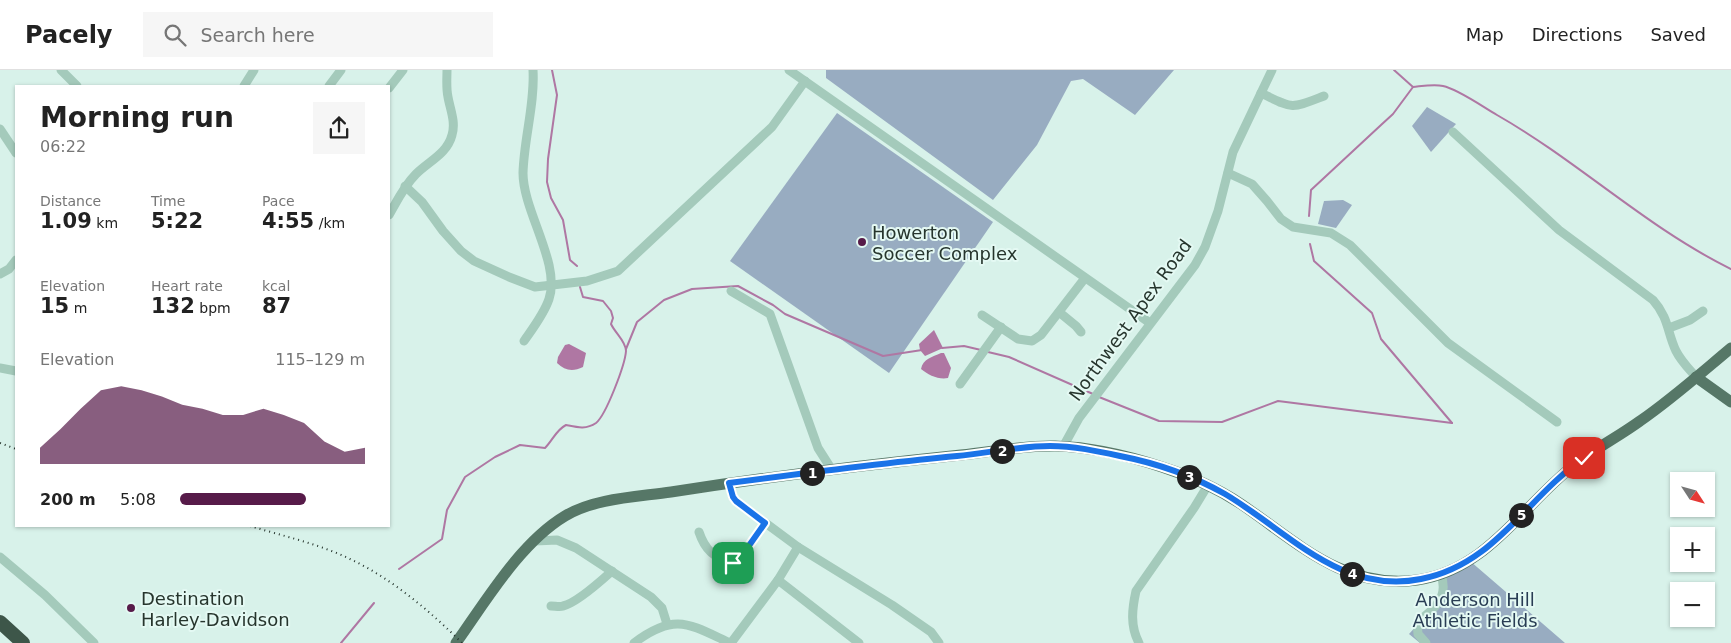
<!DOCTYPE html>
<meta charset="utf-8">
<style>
body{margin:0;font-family:"DejaVu Sans",sans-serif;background:#f6f6f6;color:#222;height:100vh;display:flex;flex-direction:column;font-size:19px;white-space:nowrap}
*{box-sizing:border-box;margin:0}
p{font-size:16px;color:#767676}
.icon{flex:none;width:28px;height:28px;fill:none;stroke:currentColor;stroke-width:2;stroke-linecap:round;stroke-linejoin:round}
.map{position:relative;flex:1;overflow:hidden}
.details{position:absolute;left:15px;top:15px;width:375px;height:442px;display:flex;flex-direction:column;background:#fff;border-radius:0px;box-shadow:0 1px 4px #0004}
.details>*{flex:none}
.needle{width:32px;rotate:126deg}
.buttons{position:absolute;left:1670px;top:402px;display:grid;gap:10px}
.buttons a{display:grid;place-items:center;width:45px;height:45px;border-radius:0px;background:#fff;box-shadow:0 1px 4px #0004;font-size:25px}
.pin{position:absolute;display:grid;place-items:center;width:42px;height:42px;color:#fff;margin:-21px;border-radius:10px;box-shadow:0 2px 8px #0006}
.km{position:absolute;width:25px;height:25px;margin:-12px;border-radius:50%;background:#222;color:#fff;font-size:14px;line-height:25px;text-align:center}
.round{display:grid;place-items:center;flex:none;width:52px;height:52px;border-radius:0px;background:#f6f6f6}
.summary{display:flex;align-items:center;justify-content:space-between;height:85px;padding:0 25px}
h1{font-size:28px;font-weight:700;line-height:38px}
.stats{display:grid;grid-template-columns:repeat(3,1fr);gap:8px;height:85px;padding:5px 25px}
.stats div{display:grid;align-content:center}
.stats b{font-size:21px;font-weight:700}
.stats small{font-size:14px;font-weight:400}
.stats p{font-size:14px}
.chart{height:140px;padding:10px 25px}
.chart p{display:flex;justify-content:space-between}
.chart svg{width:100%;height:90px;margin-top:5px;fill:#571b49;opacity:.7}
ul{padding:0 25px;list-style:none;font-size:16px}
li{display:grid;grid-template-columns:80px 60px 1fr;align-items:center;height:38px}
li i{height:12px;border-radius:6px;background:#571b49}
header{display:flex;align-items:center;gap:30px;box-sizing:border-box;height:70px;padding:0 25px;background:#fff;border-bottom:1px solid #e0e0e0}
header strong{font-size:24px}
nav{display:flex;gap:28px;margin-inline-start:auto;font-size:18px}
.search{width:350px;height:45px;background:#f6f6f6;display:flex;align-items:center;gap:12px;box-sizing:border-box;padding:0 18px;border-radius:0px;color:#767676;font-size:19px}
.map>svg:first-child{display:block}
</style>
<header>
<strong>Pacely</strong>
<div class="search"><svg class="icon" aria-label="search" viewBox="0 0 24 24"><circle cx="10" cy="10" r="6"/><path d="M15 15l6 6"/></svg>Search here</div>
<nav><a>Map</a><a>Directions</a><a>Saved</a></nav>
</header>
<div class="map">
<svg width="1731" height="573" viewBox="0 0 1731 573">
<rect width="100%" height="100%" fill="#d8f2ea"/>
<!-- green -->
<g fill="#98acc1">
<polygon points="826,0 1174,0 1135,45 1083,9 1071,11 1037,75 993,130 826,8"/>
<polygon points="1427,37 1456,54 1431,82 1412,56"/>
<polygon points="837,43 993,152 889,303 730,191"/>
<polygon points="1343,130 1352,135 1336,158 1318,154 1324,131"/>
<polygon points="1470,491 1565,573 1420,573 1409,564 1441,529 1441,504"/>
</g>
<!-- water -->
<g fill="#af77a3">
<polygon points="934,260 943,278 925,286 920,280 919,274"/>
<path d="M569 274 586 283 583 297C573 302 565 301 557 293L558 287 565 275Z"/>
<path d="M941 283H944L951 298 948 308C939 310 928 305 921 299 923 289 932 287 941 283Z"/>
</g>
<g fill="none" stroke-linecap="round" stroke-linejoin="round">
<!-- stream -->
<g stroke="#af77a3" stroke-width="2">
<polyline points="552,0 557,25 548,89 547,112 551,128 563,150 570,190 577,196"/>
<path d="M1394 0 1413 17C1423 16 1434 14 1443 16 1458 19 1483 37 1497 45 1578 91 1647 158 1731 199"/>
<polyline points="1309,146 1311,120 1381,55 1393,44 1413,17"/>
<polyline points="1310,174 1314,191 1372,243 1381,269 1452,353"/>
<polyline points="942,278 964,276 981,280"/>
<polyline points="626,279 637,252 664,230 692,219 738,216 773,235 785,244 883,286 922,280"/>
<polyline points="988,282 1009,287 1093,324"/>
<polyline points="1099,327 1159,351 1222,352 1278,331 1452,353"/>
<path d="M399 499 442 469 447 440 465 407 495 387 520 375 545 378C553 370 556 360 566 355 576 357 586 360 596 353 606 345 625 295 626 281 626 271 615 263 611 254L613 248 611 241 603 231 583 227 580 217"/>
<polyline points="341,573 374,533"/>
</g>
<!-- minor -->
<g stroke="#a4cabb" stroke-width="9">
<polyline points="61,0 77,16"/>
<polyline points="789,0 1150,253"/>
<polyline points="244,16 254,0"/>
<polyline points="329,16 341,0"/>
<polyline points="389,18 403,0"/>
<path d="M1261 23C1294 39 1290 39 1324 26"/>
<polyline points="0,59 16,83"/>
<path d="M1453 62 1559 160 1653 230C1669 248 1667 262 1676 281 1681 291 1689 299 1696 307"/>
<polyline points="1228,103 1252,114 1267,131 1281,149 1293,157 1331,163 1350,175 1448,273 1557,352"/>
<polyline points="405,116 422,132 443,161 461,181 474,191 509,207 535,217 587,211 618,201 772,57 805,11"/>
<path d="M389 145C397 131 404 116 416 104 429 91 447 84 452 65 456 52 450 39 448 27 446 18 447 9 447 0"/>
<polyline points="0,204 9,199 16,190"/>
<polyline points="731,221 770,244 818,378 832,400"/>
<polyline points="1059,242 1076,256 1081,262"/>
<polyline points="982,245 1018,269 1032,271 1041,265 1085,208"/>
<polyline points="1669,258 1690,250 1703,241"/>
<path d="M524 271C533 258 544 244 549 229 561 194 523 141 523 103 524 68 535 34 533 0"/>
<polyline points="0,298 16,301"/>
<polyline points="960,314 1001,257"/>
<polyline points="1063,377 1079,348 1195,195 1205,177 1218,141 1233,82 1272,0"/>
<polyline points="729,413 733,427 736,431 798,477 892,535 931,562 939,573"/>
<path d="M699 462C705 480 714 488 733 493L741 487 765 453"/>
<polyline points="535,471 557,470 576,478 651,527 662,538 667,554"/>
<polyline points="0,487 45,525 94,573"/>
<polyline points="778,510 859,573"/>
<path d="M551 536C555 536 560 537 563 536 577 533 602 510 612 501"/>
<path d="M634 573C675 542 689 554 730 573"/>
<polyline points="731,573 778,510 798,477"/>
<path d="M1139 573C1130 556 1132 539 1136 521L1194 438 1208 415"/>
<path d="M1426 573 1418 564 1417 553C1419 549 1422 549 1425 546 1441 533 1447 523 1441 504"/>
</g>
<!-- major -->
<g stroke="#567767" stroke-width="11">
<polyline points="1696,307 1731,332"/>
<path d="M456 573C486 531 520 473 565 446 595 428 637 427 671 422 767 407 864 395 961 385 992 382 1024 375 1055 376 1091 377 1129 386 1162 397 1190 406 1217 418 1241 434 1297 472 1344 520 1417 510 1487 500 1522 436 1573 396 1594 379 1618 367 1640 351 1672 329 1701 303 1731 278"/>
</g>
<!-- highway -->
<polyline stroke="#3d5649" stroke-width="14" points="0,552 23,573"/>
<!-- rail -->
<g stroke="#26352d" stroke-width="2" stroke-dasharray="1 4" stroke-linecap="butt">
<polyline points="0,373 16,379"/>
<path d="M250 456C283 466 320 474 352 490 392 509 430 541 462 573"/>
</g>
</g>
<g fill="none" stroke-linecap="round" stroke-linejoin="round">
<defs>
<path id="route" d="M733 493 741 487 765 453 736 431 733 427 729 413C805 403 881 393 957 386 988 383 1020 376 1050 376 1074 376 1097 381 1120 386 1156 393 1193 406 1225 424 1288 461 1340 525 1421 509 1495 495 1527 427 1584 388"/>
</defs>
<!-- route casing -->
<use href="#route" stroke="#fff" stroke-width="10"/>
<!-- route -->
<use href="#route" stroke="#1a73e8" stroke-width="6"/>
</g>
<!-- markers -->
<g fill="#571b49" stroke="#e4f9f3" stroke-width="2">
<circle cx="862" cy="172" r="5"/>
<circle cx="131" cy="538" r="5"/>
</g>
<g text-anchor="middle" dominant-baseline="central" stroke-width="4" stroke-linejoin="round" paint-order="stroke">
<!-- poi labels -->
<g font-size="18" fill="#26352d" stroke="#e4f9f3" text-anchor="start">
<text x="872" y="162">Howerton<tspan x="872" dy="21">Soccer Complex</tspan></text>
<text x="141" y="528">Destination<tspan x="141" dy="21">Harley-Davidson</tspan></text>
</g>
<!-- street labels -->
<g font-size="18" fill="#26352d" stroke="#e4f9f3">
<text transform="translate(1130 250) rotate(-54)">Northwest Apex Road</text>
</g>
<!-- park labels -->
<g font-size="18" fill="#293d54" stroke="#e4f9f3">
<text x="1475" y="529">Anderson Hill<tspan x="1475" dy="21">Athletic Fields</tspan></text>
</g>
</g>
</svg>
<div class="buttons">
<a><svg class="needle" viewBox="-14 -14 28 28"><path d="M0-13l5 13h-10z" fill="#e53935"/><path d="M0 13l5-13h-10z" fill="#767676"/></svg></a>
<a>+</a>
<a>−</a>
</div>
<div class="pin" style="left:733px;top:493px;background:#1e9e55"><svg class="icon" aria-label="arrive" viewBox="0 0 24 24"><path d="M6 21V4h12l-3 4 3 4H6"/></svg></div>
<div class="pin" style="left:1584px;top:388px;background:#d93025"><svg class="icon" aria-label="check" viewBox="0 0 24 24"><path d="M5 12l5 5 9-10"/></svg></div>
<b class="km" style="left:812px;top:403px">1</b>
<b class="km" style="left:1002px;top:381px">2</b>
<b class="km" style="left:1189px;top:407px">3</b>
<b class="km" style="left:1352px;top:504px">4</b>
<b class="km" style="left:1521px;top:445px">5</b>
<section class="details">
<div class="summary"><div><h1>Morning run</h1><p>06:22</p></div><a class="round"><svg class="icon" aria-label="share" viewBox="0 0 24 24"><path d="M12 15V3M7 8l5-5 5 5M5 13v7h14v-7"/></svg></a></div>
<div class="stats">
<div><p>Distance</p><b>1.09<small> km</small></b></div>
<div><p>Time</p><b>5:22</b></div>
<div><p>Pace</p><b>4:55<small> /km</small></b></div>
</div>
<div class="stats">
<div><p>Elevation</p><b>15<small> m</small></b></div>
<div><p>Heart rate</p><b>132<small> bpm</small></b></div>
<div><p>kcal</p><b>87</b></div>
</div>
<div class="chart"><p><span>Elevation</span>115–129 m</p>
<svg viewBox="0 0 160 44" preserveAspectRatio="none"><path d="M0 44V36L10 27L20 17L30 8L40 6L50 8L60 11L70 15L80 17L90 20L100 20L110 17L120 20L130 24L140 33L150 38L160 36V44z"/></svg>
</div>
<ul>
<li><b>200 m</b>5:08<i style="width:68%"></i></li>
</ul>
</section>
</div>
